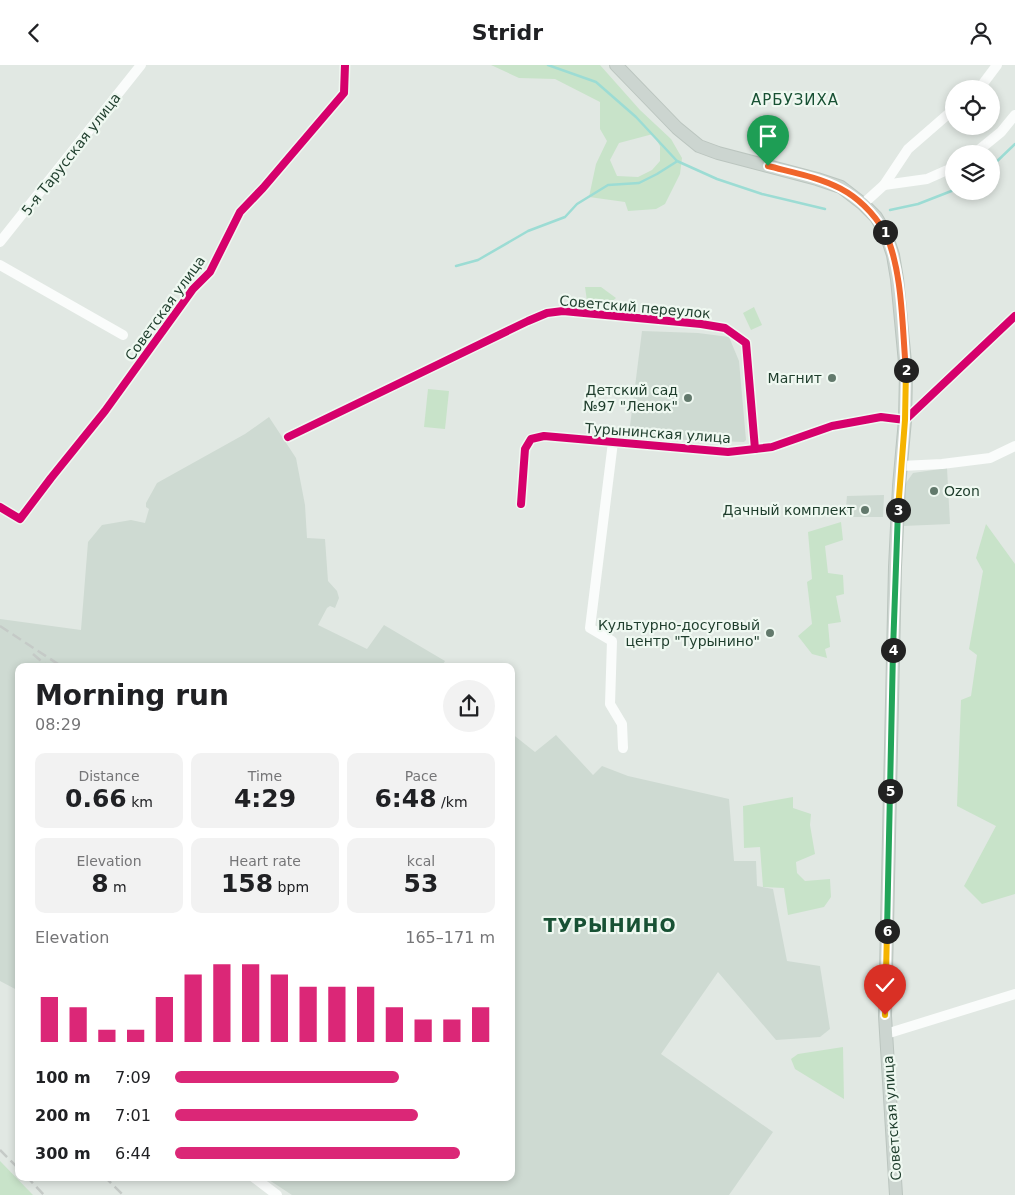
<!DOCTYPE html>
<meta charset="utf-8">
<style>
body{margin:0;font-family:"DejaVu Sans",sans-serif;background:#f2f2f2;color:#202124;height:100vh;display:flex;flex-direction:column;font-size:19px;white-space:nowrap}
*{box-sizing:border-box;margin:0}
p{font-size:16px;color:#757577}
.icon{flex:none;width:28px;height:28px;fill:none;stroke:currentColor;stroke-width:2;stroke-linecap:round;stroke-linejoin:round}
.map{position:relative;flex:1;overflow:hidden}
.drawer{position:absolute;left:15px;top:598px;width:500px;height:518px;display:flex;flex-direction:column;background:#fff;border-radius:10px;box-shadow:0 2px 8px #0003}
.drawer>*{flex:none}
.buttons{position:absolute;left:945px;top:15px;display:grid;gap:10px}
.buttons a{display:grid;place-items:center;width:55px;height:55px;border-radius:50%;background:#fff;box-shadow:0 2px 8px #0003;font-size:25px}
.pin{position:absolute;display:grid;place-items:center;width:42px;height:42px;color:#fff;margin:-51px -21px;border-radius:50% 50% 50% 0;rotate:-45deg;box-shadow:0 0 5px #0007}
.pin .icon{rotate:45deg}
.km{position:absolute;width:25px;height:25px;margin:-12px;border-radius:50%;background:#222;color:#fff;font-size:14px;line-height:25px;text-align:center}
.round{display:grid;place-items:center;flex:none;width:52px;height:52px;border-radius:26px;background:#f2f2f2}
.head{display:flex;align-items:center;justify-content:space-between;height:85px;padding:0 20px}
h1{font-size:28px;font-weight:600;line-height:38px}
.stats{display:grid;grid-template-columns:repeat(3,1fr);gap:8px;height:85px;padding:5px 20px}
.stats div{display:grid;align-content:center;border-radius:10px;background:#f2f2f2;text-align:center}
.stats b{font-size:25px;font-weight:600}
.stats small{font-size:14px;font-weight:400}
.stats p{font-size:14px}
.chart{height:140px;padding:10px 20px}
.chart p{display:flex;justify-content:space-between}
.chart svg{width:100%;height:90px;margin-top:5px;stroke:#db2777;stroke-width:6}
ul{padding:0 20px;list-style:none;font-size:16px}
li{display:grid;grid-template-columns:80px 60px 1fr;align-items:center;height:38px}
li i{height:12px;border-radius:6px;background:#db2777}
header{display:flex;justify-content:space-between;align-items:center;height:65px;padding:0 20px;background:#fff;font-size:22px;font-weight:600}
.map>svg:first-child{display:block}
</style>
<header><svg class="icon" aria-label="back" viewBox="0 0 24 24"><path d="M15 5l-7 7 7 7"/></svg>Stridr<svg class="icon" aria-label="person" viewBox="0 0 24 24"><circle cx="12" cy="8" r="4"/><path d="M4 21q1-7 8-7t8 7"/></svg></header>
<div class="map">
<svg width="1015" height="1130" viewBox="0 0 1015 1130">
<rect width="100%" height="100%" fill="#e1e8e3"/>
<!-- built -->
<g fill="#cedad2">
<polygon points="642,266 698,268 729,272 739,296 746,375 744,377 631,373 629,369"/>
<polygon points="269,352 296,393 305,440 307,473 325,474 328,516 337,526 339,533 335,543 330,541 327,543 318,560 367,584 384,560 445,596 442,601 19,601 19,926 0,916 0,554 81,565 88,477 102,460 131,455 145,458 149,444 146,442 146,438 157,418 245,369"/>
<polygon points="947,403 950,459 903,461 906,418 913,408"/>
<polygon points="884,430 883,452 845,452 847,431"/>
<polygon points="511,668 535,687 556,670 593,710 602,701 628,711 729,734 734,796 756,796 757,821 773,824 787,896 820,901 830,964 820,972 776,975 718,907 661,989 773,1067 729,1130 292,1130 263,1111 511,1111"/>
</g>
<!-- green -->
<g fill="#c8e3c9" fill-rule="evenodd">
<path d="M491 0H600L640 45 671 74 682 93 680 109 665 139 656 144 628 146 625 137 589 132 596 99 607 76 600 64V37L555 14 519 13ZM653 69 660 81V96L652 105 638 112 617 111 610 95 619 78Z"/>
<polygon points="585,222 601,222 616,233 607,241 587,236"/>
<polygon points="754,242 762,260 751,265 743,248"/>
<polygon points="428,324 449,326 445,364 424,362"/>
<polygon points="841,457 843,475 825,481 828,508 843,510 844,529 836,531 841,557 828,559 830,582 825,584 827,593 812,589 798,571 812,559 807,517 812,514 808,467"/>
<polygon points="986,459 1015,499 1015,829 982,839 964,821 996,761 957,741 961,635 971,631 977,590 969,584 983,506 976,493"/>
<polygon points="793,732 793,743 811,749 810,760 815,789 796,797 797,808 805,816 830,814 831,832 824,842 788,850 784,823 763,822 760,782 744,783 743,741"/>
<polygon points="843,982 844,1034 795,1004 791,994 798,989"/>
<polygon points="0,1096 33,1130 0,1130"/>
</g>
<g fill="none" stroke-linecap="round" stroke-linejoin="round">
<!-- stream -->
<g stroke="#9cdcd4" stroke-width="2.5">
<polyline points="548,0 596,17 636,52 677,96 717,114 762,129 825,144"/>
<polyline points="991,102 1015,79"/>
<polyline points="890,145 918,139 954,125"/>
<polyline points="456,201 478,195 528,166 565,152 577,139 608,120 639,118 657,109 676,97"/>
</g>
<defs>
<polyline id="major" points="616,0 677,63 699,81 718,88 817,114 841,122 863,139 876,152 886,169 893,190 897,214 906,308 905,355 899,421 895,502 885,951 896,1130"/>
</defs>
<!-- major casing -->
<use href="#major" stroke="#bbc5bf" stroke-width="14"/>
<!-- minor -->
<g stroke="#fafcfb" stroke-width="10">
<polyline points="979,24 997,0"/>
<polyline points="974,89 1001,67 1015,50"/>
<polyline points="884,120 927,114 954,102"/>
<polyline points="863,139 884,120 908,84 954,44"/>
<polyline points="0,177 141,0"/>
<polyline points="0,200 123,270"/>
<polyline points="288,372 528,256 547,248 563,246 701,259 725,263 746,278 755,384"/>
<polyline points="613,377 590,563 612,576 610,639 622,659 623,683"/>
<polyline points="901,401 942,399 990,393 1015,381"/>
<polyline points="521,439 525,384 531,374 544,371 728,387 772,382 832,361 881,352 905,355 1015,251"/>
<polyline points="0,442 20,454 51,413 105,346 193,224 210,207 240,147 263,123 344,28 345,0"/>
<polyline points="886,969 1015,929"/>
<polyline points="252,1111 277,1130"/>
</g>
<!-- major -->
<use href="#major" stroke="#ccd5d0" stroke-width="12"/>
<!-- rail -->
<g stroke="#c5cac7" stroke-width="2.5" stroke-dasharray="10 5" stroke-linecap="butt">
<polyline points="0,561 61,601"/>
<polyline points="33,589 47,601"/>
<polyline points="0,1085 19,1104"/>
<polyline points="26,1111 44,1130"/>
<polyline points="104,1111 123,1130"/>
</g>
<defs>
<g id="cycleway">
<polyline points="288,372 528,256 547,248 563,246 701,259 725,263 746,278 755,384"/>
<polyline points="521,439 525,384 531,374 544,371 728,387 772,382 832,361 881,352 905,355 1015,251"/>
<polyline points="0,442 20,454 51,413 105,346 193,224 210,207 240,147 263,123 344,28 345,0"/>
</g>
</defs>
<!-- cycleway casing -->
<use href="#cycleway" stroke="#eff8f1" stroke-width="11"/>
<!-- cycleway -->
<use href="#cycleway" stroke="#d6006c" stroke-width="8"/>
</g>
<g fill="none" stroke-linecap="round" stroke-linejoin="round">
<defs>
<path id="split-1" d="M768 101C819 114 855 118 885 167"/>
<path id="split-2" d="M885 167C903 206 902 263 906 305"/>
<polyline id="split-3" points="898,445 905,355 906,305"/>
<polyline id="split-4" points="893,585 898,445"/>
<polyline id="split-5" points="890,726 893,585"/>
<polyline id="split-6" points="887,866 890,726"/>
<polyline id="split-7" points="885,950 887,866"/>
</defs>
<!-- split-1 casing -->
<use href="#split-1" stroke="#fff" stroke-width="10"/>
<!-- split-2 casing -->
<use href="#split-2" stroke="#fff" stroke-width="10"/>
<!-- split-3 casing -->
<use href="#split-3" stroke="#fff" stroke-width="10"/>
<!-- split-4 casing -->
<use href="#split-4" stroke="#fff" stroke-width="10"/>
<!-- split-5 casing -->
<use href="#split-5" stroke="#fff" stroke-width="10"/>
<!-- split-6 casing -->
<use href="#split-6" stroke="#fff" stroke-width="10"/>
<!-- split-7 casing -->
<use href="#split-7" stroke="#fff" stroke-width="10"/>
<!-- split-1 -->
<use href="#split-1" stroke="#f0652b" stroke-width="6"/>
<!-- split-2 -->
<use href="#split-2" stroke="#f0652b" stroke-width="6"/>
<!-- split-3 -->
<use href="#split-3" stroke="#f5b400" stroke-width="6"/>
<!-- split-4 -->
<use href="#split-4" stroke="#22a559" stroke-width="6"/>
<!-- split-5 -->
<use href="#split-5" stroke="#22a559" stroke-width="6"/>
<!-- split-6 -->
<use href="#split-6" stroke="#22a559" stroke-width="6"/>
<!-- split-7 -->
<use href="#split-7" stroke="#f5b400" stroke-width="6"/>
</g>
<!-- markers -->
<g fill="#62796c" stroke="#eff8f1" stroke-width="2">
<circle cx="832" cy="313" r="5"/>
<circle cx="688" cy="333" r="5"/>
<circle cx="934" cy="426" r="5"/>
<circle cx="865" cy="445" r="5"/>
<circle cx="770" cy="568" r="5"/>
</g>
<g text-anchor="middle" dominant-baseline="central" stroke-width="4.5" stroke-linejoin="round" paint-order="stroke">
<!-- street labels -->
<g font-size="14" fill="#1e3d2c" stroke="#eff8f1">
<text transform="translate(71 89) rotate(-52)">5-я Тарусская улица</text>
<text transform="translate(635 242) rotate(5)">Советский переулок</text>
<text transform="translate(165 243) rotate(-54)">Советская улица</text>
<text transform="translate(658 368) rotate(4)">Турынинская улица</text>
<text transform="translate(892 1053) rotate(-94)">Советская улица</text>
</g>
<!-- poi labels -->
<g font-size="14" fill="#1e3d2c" stroke="#eff8f1" text-anchor="end">
<text x="822" y="313">Магнит</text>
<text x="678" y="325">Детский сад<tspan x="678" dy="16">№97 "Ленок"</tspan></text>
<text x="944" y="426" text-anchor="start">Ozon</text>
<text x="855" y="445">Дачный комплект</text>
<text x="760" y="560">Культурно-досуговый<tspan x="760" dy="16">центр "Турынино"</tspan></text>
</g>
<!-- neighbourhood labels -->
<g font-size="15" letter-spacing="1" fill="#185134" stroke="#eff8f1">
<text x="795" y="35">АРБУЗИХА</text>
</g>
<!-- district labels -->
<g font-size="19" font-weight="bold" letter-spacing="1" fill="#185134" stroke="#eff8f1">
<text x="610" y="860">ТУРЫНИНО</text>
</g>
</g>
</svg>
<div class="buttons">
<a><svg class="icon" aria-label="locate" viewBox="0 0 24 24"><circle cx="12" cy="12" r="6"/><path d="M12 2v4M12 18v4M2 12h4M18 12h4"/></svg></a>
<a><svg class="icon" aria-label="layers" viewBox="0 0 24 24"><path d="M12 4l9 5-9 5-9-5zM3 14l9 5 9-5"/></svg></a>
</div>
<div class="pin" style="left:768px;top:101px;background:#1e9e55"><svg class="icon" aria-label="arrive" viewBox="0 0 24 24"><path d="M6 21V4h12l-3 4 3 4H6"/></svg></div>
<div class="pin" style="left:885px;top:950px;background:#d93025"><svg class="icon" aria-label="check" viewBox="0 0 24 24"><path d="M5 12l5 5 9-10"/></svg></div>
<b class="km" style="left:885px;top:167px">1</b>
<b class="km" style="left:906px;top:305px">2</b>
<b class="km" style="left:898px;top:445px">3</b>
<b class="km" style="left:893px;top:585px">4</b>
<b class="km" style="left:890px;top:726px">5</b>
<b class="km" style="left:887px;top:866px">6</b>
<section class="drawer">
<div class="head"><div><h1>Morning run</h1><p>08:29</p></div><a class="round"><svg class="icon" aria-label="share" viewBox="0 0 24 24"><path d="M12 15V3M7 8l5-5 5 5M5 13v7h14v-7"/></svg></a></div>
<div class="stats">
<div><p>Distance</p><b>0.66<small> km</small></b></div>
<div><p>Time</p><b>4:29</b></div>
<div><p>Pace</p><b>6:48<small> /km</small></b></div>
</div>
<div class="stats">
<div><p>Elevation</p><b>8<small> m</small></b></div>
<div><p>Heart rate</p><b>158<small> bpm</small></b></div>
<div><p>kcal</p><b>53</b></div>
</div>
<div class="chart"><p><span>Elevation</span>165–171 m</p>
<svg viewBox="0 0 160 44" preserveAspectRatio="none"><path d="M5 44V22M15 44V27M25 44V38M35 44V38M45 44V22M55 44V11M65 44V6M75 44V6M85 44V11M95 44V17M105 44V17M115 44V17M125 44V27M135 44V33M145 44V33M155 44V27"/></svg>
</div>
<ul>
<li><b>100 m</b>7:09<i style="width:70%"></i></li>
<li><b>200 m</b>7:01<i style="width:76%"></i></li>
<li><b>300 m</b>6:44<i style="width:89%"></i></li>
</ul>
</section>
</div>
